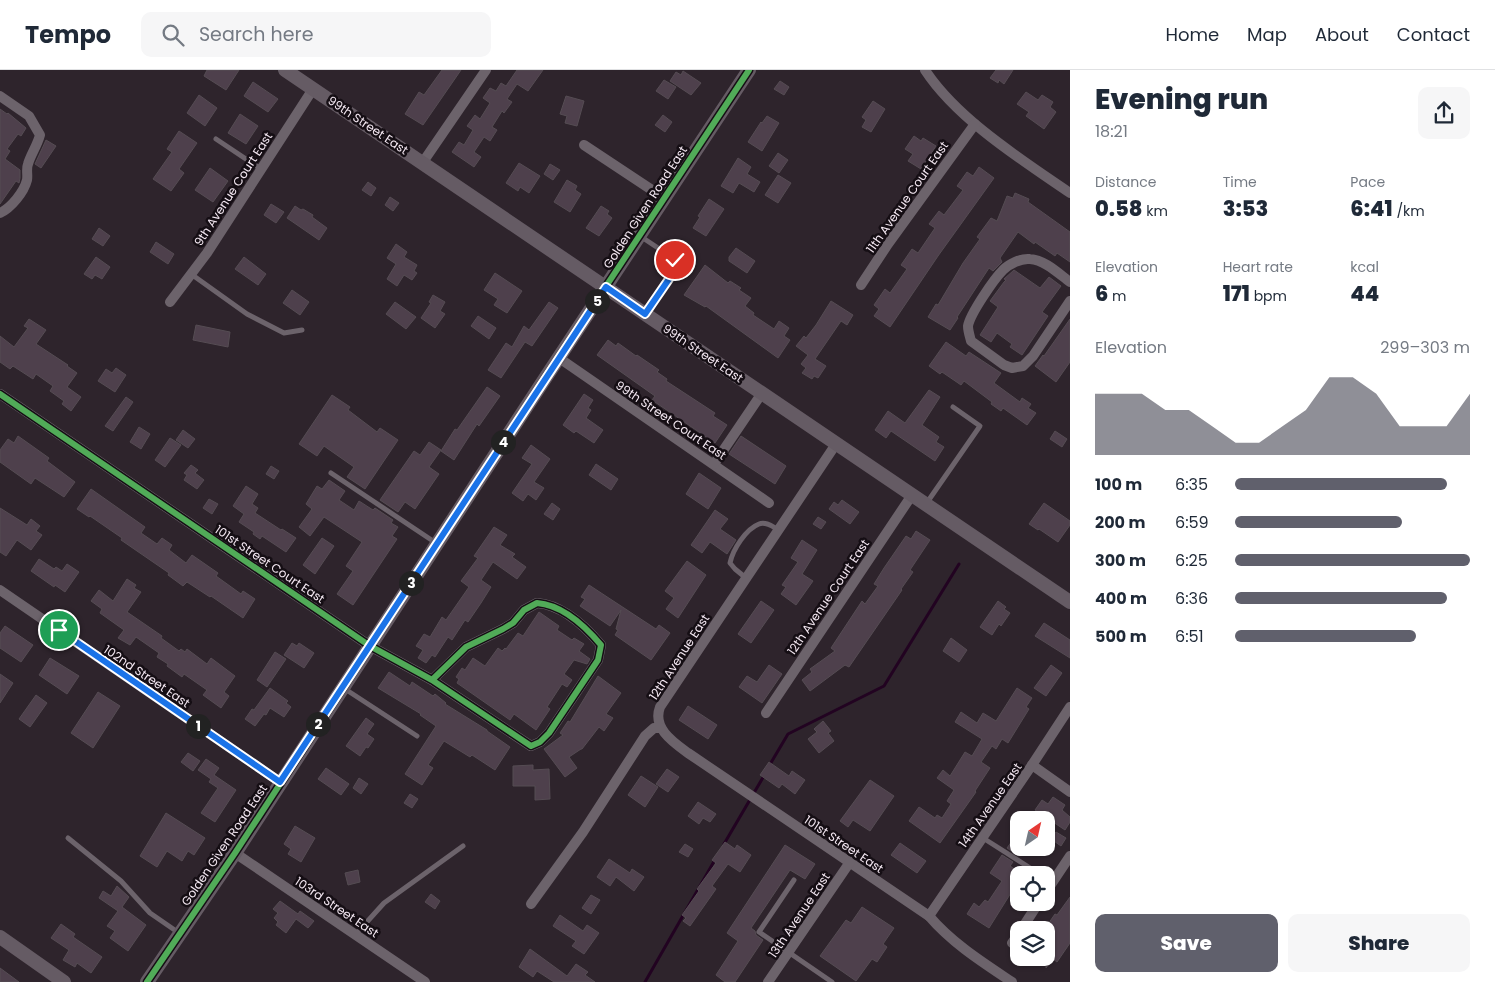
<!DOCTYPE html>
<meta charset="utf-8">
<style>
body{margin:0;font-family:Poppins,sans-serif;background:#f6f6f7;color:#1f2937;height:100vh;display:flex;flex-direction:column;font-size:19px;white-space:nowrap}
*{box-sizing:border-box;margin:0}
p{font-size:16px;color:#747a83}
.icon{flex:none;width:28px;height:28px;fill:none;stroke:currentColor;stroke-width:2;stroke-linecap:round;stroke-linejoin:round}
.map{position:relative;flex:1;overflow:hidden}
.panel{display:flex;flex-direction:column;background:#fff;width:425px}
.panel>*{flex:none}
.needle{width:32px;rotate:34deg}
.fabs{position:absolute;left:1010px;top:741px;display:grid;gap:10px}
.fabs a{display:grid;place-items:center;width:45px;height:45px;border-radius:10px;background:#fff;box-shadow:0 1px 4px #0004;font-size:25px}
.pin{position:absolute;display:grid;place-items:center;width:42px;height:42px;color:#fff;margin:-21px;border:2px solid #fff;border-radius:50%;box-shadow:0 1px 5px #0007}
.km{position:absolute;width:25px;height:25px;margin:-12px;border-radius:50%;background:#222;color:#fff;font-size:14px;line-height:25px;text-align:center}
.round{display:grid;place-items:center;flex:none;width:52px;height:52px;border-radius:10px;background:#f6f6f7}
.overview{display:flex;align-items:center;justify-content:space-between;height:85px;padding:0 25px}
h1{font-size:28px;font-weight:800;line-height:38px}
.metrics{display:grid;grid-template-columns:repeat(3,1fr);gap:8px;height:85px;padding:5px 25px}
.metrics div{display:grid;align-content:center}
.metrics b{font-size:21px;font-weight:800}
.metrics small{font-size:14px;font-weight:400}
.metrics p{font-size:14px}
.chart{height:140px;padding:10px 25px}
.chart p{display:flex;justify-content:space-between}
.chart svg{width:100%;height:90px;margin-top:5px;fill:#60606c;opacity:.7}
.cta{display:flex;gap:10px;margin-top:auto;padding:10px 25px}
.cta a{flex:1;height:58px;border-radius:10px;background:#60606c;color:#fff;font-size:20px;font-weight:800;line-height:58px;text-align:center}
.cta a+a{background:#f6f6f7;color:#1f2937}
ul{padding:0 25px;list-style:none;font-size:16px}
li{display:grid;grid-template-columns:80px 60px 1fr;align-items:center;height:38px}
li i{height:12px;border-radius:6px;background:#60606c}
header{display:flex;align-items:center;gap:30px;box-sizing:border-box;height:70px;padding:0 25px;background:#fff;border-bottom:1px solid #e0e1e3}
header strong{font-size:24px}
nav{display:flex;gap:28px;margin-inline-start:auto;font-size:18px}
.search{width:350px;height:45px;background:#f6f6f7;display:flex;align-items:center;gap:12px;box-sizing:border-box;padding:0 18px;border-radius:10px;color:#747a83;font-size:19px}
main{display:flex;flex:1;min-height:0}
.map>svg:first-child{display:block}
</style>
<header>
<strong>Tempo</strong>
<div class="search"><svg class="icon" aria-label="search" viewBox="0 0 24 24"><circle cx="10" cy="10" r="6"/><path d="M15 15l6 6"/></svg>Search here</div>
<nav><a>Home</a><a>Map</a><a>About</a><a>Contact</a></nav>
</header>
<main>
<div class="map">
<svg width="1070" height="912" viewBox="0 0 1070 912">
<rect width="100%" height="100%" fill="#2e242c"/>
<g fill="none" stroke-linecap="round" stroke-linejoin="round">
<!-- stream -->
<g stroke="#220321" stroke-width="3">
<polyline points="769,696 788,664 884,616 959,494"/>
<polyline points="724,774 765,704"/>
<polyline points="645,912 716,788"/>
</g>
</g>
<!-- building -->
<g fill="#4e404c" stroke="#554c53">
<polygon points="207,0 239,0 226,20 204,6"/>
<polygon points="442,0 461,0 423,55 405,44 419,22 424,25"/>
<polygon points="517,0 543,0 528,21 517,14 507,29 512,32 504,43 502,41 492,57 497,60 490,71 484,67 474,82 481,87 474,97 452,82 459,72 464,75 473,60 467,56 475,45 480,49 490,33 483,28 490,18 496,21 501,13 506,16"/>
<polygon points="996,0 1013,0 1004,14 999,10 998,13 990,8"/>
<polygon points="683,1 701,13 691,25 670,11 676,2 681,5"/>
<polygon points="664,10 676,17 668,29 656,21"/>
<polygon points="780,11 789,17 784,25 774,19"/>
<polygon points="253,12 278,29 268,42 244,26"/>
<polygon points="1026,22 1038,30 1042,25 1053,32 1050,37 1056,42 1044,59 1026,46 1029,42 1017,34"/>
<polygon points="199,25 217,38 205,56 187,43"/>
<polygon points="566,26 584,31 577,56 565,53 567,46 560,44"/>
<polygon points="873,31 885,39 871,62 862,57 866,50 862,47"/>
<polygon points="0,39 7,44 8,43 26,58 21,66 18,64 7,79 10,81 5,89 20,100 20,108 19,113 16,111 0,134"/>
<polygon points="240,44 258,56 246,74 228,63"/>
<polygon points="663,45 672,52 665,62 655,55"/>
<polygon points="767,46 779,53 762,81 748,72 761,52 762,53"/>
<polygon points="179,61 197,73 179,99 184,103 171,121 153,109 172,82 167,79"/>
<polygon points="914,66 921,71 923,68 936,76 921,99 908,91 913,84 905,79"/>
<polygon points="46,70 56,76 41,98 35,94"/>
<polygon points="778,83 788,90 779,103 769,96"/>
<polygon points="738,88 751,97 747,104 760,112 754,122 739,113 733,123 721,116"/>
<polygon points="519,93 540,106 529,123 520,117 518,121 506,113"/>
<polygon points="550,94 560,100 553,110 544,104"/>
<polygon points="979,97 994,108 938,186 890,257 874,246 879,239 874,235 885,219 890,223 907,199 901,195 912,179 918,183 935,158 929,154 939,141 944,145 963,120 957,116 967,102 973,106"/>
<polygon points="210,98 228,111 213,132 195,120"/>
<polygon points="778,105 791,113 778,133 765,125"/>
<polygon points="567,110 577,116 575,120 581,124 570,142 554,132"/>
<polygon points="368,112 376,118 371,126 362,120"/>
<polygon points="1015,123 1029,129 1028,132 1070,162 1070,192 1057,183 1055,186 1035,172 1034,174 1018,162 1000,188 1002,192 993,201 989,198 957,247 958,248 950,260 928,247 936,234 938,235 963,193 980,169 977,167 991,148 997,151 1007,126 1013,128"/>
<polygon points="390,127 399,133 393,141 385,135"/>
<polygon points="709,129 724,139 706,166 693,158 700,147 698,146"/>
<polygon points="271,134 284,142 276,153 264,145"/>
<polygon points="295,136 301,140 303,139 313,145 312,147 327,158 319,170 287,148"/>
<polygon points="601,136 609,141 607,144 612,148 599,166 586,158"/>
<polygon points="99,158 110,166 103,176 92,169"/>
<polygon points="156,172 174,184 168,194 150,182"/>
<polygon points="671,173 681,179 677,185 674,185 671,187 673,193 667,201 656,194 662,186 665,186 668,184 667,179"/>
<polygon points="396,174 407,182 404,187 417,195 414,201 417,203 412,210 404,205 397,216 387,209 396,194 387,188"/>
<polygon points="736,178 755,191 747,203 729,191 729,187"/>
<polygon points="96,187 110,197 102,209 95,205 92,209 84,204"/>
<polygon points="244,187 266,204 258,215 235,199"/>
<polygon points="705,195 728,213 730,211 741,218 739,220 751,228 745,236 754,243 753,245 774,259 779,251 789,258 784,266 790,270 778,288 706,236 705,237 684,225"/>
<polygon points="1014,200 1040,218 1049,207 1061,216 1042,242 1048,246 1022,285 1010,277 1012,274 997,263 991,272 980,265 998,237 990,231 1004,212 1006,210 1004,209"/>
<polygon points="495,203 522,221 507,243 494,235 498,229 484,220"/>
<polygon points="292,220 309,232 300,245 283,233"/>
<polygon points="433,225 445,232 440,241 445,244 435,258 421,248 431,233 429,232"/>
<polygon points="831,231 853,245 847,255 841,251 815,289 826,296 818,308 814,306 812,309 802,303 806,298 801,294 808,285 796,276 804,266 806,268 816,255"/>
<polygon points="395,232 416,247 406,259 386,244"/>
<polygon points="549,232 558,238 532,276 525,272 501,308 488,300 506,273 512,277 524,256 529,260"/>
<polygon points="478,246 496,258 489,269 471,256"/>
<polygon points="29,249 46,260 36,274 68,295 67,296 77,303 67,317 81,327 71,341 62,334 64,331 50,321 53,316 36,304 33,309 13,296 10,299 0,292 0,266 14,277 28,258 24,256"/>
<polygon points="1070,249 1070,292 1056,312 1035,296 1043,285 1044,286"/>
<polygon points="196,255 230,262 228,277 193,270"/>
<polygon points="608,270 616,276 618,273 636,286 637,285 659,300 657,302 667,309 666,311 715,343 713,346 727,355 715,373 652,330 655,326 597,285"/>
<polygon points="946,272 966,286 969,282 1001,303 994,313 1020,332 1022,328 1031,334 1028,338 1036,343 1027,355 1003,338 1001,341 991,334 992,332 964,311 961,315 942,302 940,304 929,296"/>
<polygon points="116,298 126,305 115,322 98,311 106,299 112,303"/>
<polygon points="487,317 500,326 479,356 477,354 454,390 441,381 455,359 457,360"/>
<polygon points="929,320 940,327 922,355 939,367 936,372 944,377 935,391 891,361 886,368 875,360 888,341 905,353"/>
<polygon points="584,324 593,330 588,338 591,340 586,348 603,360 594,373 576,361 574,363 563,355"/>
<polygon points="332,325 350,337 348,340 377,362 380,358 398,370 365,419 347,407 354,397 324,376 317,386 299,374"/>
<polygon points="126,327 133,332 113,361 105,356"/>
<polygon points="139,357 150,364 141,379 130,372"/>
<polygon points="183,360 195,369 188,378 176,370"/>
<polygon points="1055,361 1067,369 1062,377 1050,369"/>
<polygon points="18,366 49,388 47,391 75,412 64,427 35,408 31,414 0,392 0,380 8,369 14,373"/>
<polygon points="741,366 786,396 775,414 729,384"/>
<polygon points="170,368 181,375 165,397 155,390"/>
<polygon points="429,372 441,380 429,397 439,404 415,439 405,432 398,442 380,430 414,381 420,385"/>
<polygon points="531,375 550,389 534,412 544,418 536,430 528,424 523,431 512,423 532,394 522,388"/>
<polygon points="596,394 618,409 611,420 589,405"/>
<polygon points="191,395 198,400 195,403 204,410 197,419 184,410 187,405 184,403"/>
<polygon points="271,396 279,401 274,409 266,404"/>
<polygon points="699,403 721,418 708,439 686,424"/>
<polygon points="329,410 345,421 339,430 354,440 359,431 373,440 375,438 393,450 391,453 398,457 392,466 397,469 353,535 337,524 353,501 346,496 362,472 324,447 310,466 299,457 312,439 306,434 317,416 322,419"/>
<polygon points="246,416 258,424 252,434 258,438 255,443 281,460 282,459 296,468 286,482 262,466 260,469 253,464 254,462 239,452 244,444 233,436"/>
<polygon points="91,419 145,457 141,463 157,474 162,468 172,475 169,480 186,493 192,485 218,503 216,506 241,524 243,521 255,529 243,548 211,526 210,527 187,512 183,516 168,505 169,503 121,470 122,468 90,446 89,447 77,439"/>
<polygon points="209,429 218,434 212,444 203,438"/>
<polygon points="842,430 859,442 850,454 829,439 834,432 838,435"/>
<polygon points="552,433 560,439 553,450 544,444"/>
<polygon points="1044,433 1070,451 1070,455 1058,472 1039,459 1038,460 1029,454"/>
<polygon points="0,438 27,455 31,449 40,456 36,461 42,465 31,480 17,470 6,486 0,482"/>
<polygon points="715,440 728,449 720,459 736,470 727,484 710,472 702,483 691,475"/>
<polygon points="818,447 826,452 821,459 813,454"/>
<polygon points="494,457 507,465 500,475 515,484 512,487 526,497 517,509 493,492 481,510 491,517 481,533 468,552 465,550 452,570 448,567 435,587 432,585 426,593 418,588 423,580 416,576 424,564 430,567 442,547 446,550 469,517 461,511 478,488 474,486"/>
<polygon points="916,461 930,470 910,500 913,502 901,519 902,520 849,597 845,595 810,621 802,610 812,602 810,599 835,581 831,578 862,531 865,534 878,516 874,514 884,498 906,466 911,469"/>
<polygon points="322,468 334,476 315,504 303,495"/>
<polygon points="802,470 817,480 802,504 813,511 796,535 781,524 786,517 782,515 798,492 791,488"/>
<polygon points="39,489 54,499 56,497 62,501 67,494 79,502 65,522 55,515 54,517 31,501"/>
<polygon points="687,491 706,505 678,548 666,539 674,528 665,521"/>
<polygon points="127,509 136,515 134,518 141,522 127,542 162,566 161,568 179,581 181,579 185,582 187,579 207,594 211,588 235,606 224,622 229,626 221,638 203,625 207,620 184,604 182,607 167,596 168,594 157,587 159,583 136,567 130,575 118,568 124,560 100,543 102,539 91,531 99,520 113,531"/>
<polygon points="589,515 656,559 659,555 670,563 651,590 615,565 618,560 616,559 621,540 610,556 580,536 585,529 581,527"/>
<polygon points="761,531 774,540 751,573 738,564"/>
<polygon points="998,531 1006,537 1004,539 1010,543 1001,556 999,554 992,565 980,557"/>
<polygon points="539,542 559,556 557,560 572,570 574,568 584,574 579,581 590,589 587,594 574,590 564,604 572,610 567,617 562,614 547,637 550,639 536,660 514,644 510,650 457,613 459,609 456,607 462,598 465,600 473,588 485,596 498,578 502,581 505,578 506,579 518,563 523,566"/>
<polygon points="1044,553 1070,570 1070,588 1035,566"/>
<polygon points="5,556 33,575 21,592 0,578 0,563"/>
<polygon points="951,568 967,580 959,592 943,581"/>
<polygon points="292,573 297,576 299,573 314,583 304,598 284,585"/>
<polygon points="275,582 286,589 267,617 257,610"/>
<polygon points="50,588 79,606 67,624 39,605"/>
<polygon points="769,595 782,604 762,633 739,617 747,606 757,612"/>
<polygon points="1051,595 1062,603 1046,626 1034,618"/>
<polygon points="389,602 410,616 412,612 433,626 435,624 446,633 445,634 487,660 487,661 510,677 495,700 472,685 470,687 444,671 428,695 433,698 422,715 405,704 436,656 420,645 421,644 378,618"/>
<polygon points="0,604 13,613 0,633"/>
<polygon points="598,606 621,623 606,644 613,648 604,661 599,657 582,679 581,679 569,687 577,698 565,707 544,679 563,665 560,663 568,651 570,652"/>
<polygon points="270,618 288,631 286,633 291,637 284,647 270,638 266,645 264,644 255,656 245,649 252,639 254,640"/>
<polygon points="1017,618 1032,628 1026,637 1029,639 1008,673 1002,669 996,679 992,676 981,692 990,698 975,721 976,722 940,773 909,751 919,737 935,748 937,745 942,748 951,734 947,731 954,720 937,708 943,700 950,706 965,682 972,686 982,669 955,652 961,642 977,653 983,643 996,651"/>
<polygon points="98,622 120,636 93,678 71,663"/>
<polygon points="36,625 47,633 30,657 19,649"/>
<polygon points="688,636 717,655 708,669 679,650"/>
<polygon points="366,648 374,654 367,664 374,669 368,678 366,677 360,686 346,676"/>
<polygon points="823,651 831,661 828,663 834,671 819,683 808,669 817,662 814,659"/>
<polygon points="188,683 200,691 193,701 181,692"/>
<polygon points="206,689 219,698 214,705 236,720 215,752 201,743 218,718 209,712 211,709 198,700"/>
<polygon points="769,692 789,706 792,701 805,710 795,724 782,714 779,718 760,705"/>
<polygon points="533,695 533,700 549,699 550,729 535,730 535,716 513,716 513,696"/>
<polygon points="326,698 349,714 341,725 318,709"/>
<polygon points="667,699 679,707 668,722 656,714"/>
<polygon points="641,706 658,717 645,737 628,725"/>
<polygon points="359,708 368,714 361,724 353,718"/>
<polygon points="870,710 894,726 870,761 853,750 848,757 840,751"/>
<polygon points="410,724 418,729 412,738 404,733"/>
<polygon points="1053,727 1065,735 1062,740 1070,747 1070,752 1065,760 1035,740 1042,730 1048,734"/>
<polygon points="698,732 716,744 710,752 703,748 699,754 688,746"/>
<polygon points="166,743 205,768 194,785 188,781 182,791 167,781 157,797 140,786"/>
<polygon points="295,756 315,768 301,792 288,784 291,779 284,774"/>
<polygon points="1019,761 1019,783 1017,785 1007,778"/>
<polygon points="1056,762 1066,768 1061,776 1051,769"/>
<polygon points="725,772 735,779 737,775 751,785 740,802 728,794 712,816 716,819 690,856 683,851 686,848 682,845 699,821 697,819 716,793 712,790"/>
<polygon points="900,773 926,791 917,803 891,785"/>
<polygon points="685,774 693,779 688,787 679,782"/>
<polygon points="785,775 815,794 805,809 790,800 751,858 755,861 756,865 763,870 735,912 725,912 716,905 738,871 727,863"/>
<polygon points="1002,785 1013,792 1010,796 1022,804 1019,805 1019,810 989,858 967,844 974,833 979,837 985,830 988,832 1002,811 990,803"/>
<polygon points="609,789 630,803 632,799 644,807 634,821 616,807 610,816 597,807"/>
<polygon points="358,800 360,812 348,815 345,803"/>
<polygon points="117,816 129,827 122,837 146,855 128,881 110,868 115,861 107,856 118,841 99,828 103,821 111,826"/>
<polygon points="431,824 440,831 435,839 425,832"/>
<polygon points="591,825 600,830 591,844 582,838"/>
<polygon points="1070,827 1070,873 1057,892 1053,889 1046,898 1046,857 1055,844 1057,845"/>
<polygon points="280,831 298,844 300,841 314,851 308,858 296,849 286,863 276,855 278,852 274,848 278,843 273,839"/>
<polygon points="862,837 894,858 883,874 887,877 877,892 872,889 856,911 820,886 846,850 851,853"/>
<polygon points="560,845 583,861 587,855 599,863 584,884 572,876 576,871 553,856"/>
<polygon points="61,854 75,864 73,867 102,887 91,903 77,893 75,897 63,890 69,880 51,868"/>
<polygon points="530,879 567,906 576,894 588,902 585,905 595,912 554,912 537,901 533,907 519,897"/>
<polygon points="0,898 19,912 0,912"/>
</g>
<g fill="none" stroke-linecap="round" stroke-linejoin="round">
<!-- lane -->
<g stroke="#6c636b" stroke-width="5">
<polyline points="216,69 261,99"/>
<polyline points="640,166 664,182"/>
<polyline points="191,204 247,244 284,263 302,260"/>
<polyline points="646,244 680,193 675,189"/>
<polyline points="331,403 436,473"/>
<polyline points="926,434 980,356 953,337"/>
<path d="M746 508 735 499 730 493C733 479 746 459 759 454 766 451 773 457 779 460"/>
<polyline points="345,619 417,666"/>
<polyline points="68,768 121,811 150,843 179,863"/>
<polyline points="983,768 1041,805"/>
<polyline points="794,810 759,862 832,912"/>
<polyline points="356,864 384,833 463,776"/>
</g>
<!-- street -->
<g stroke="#6c636b" stroke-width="10">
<path d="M925 0C957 49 1022 90 1070 123"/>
<path d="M0 26 29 46 40 65C37 76 31 84 28 94 26 99 28 105 27 110 24 122 11 138 0 143"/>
<polyline points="584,75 664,128"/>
<polyline points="423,92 486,0"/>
<path d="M1070 212C1059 204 1045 190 1030 189 1021 188 1009 194 1003 200 994 209 970 244 968 256 968 261 970 267 971 271L1004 295 1012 298 1023 296 1033 286 1070 231"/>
<polyline points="861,215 888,174 975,54"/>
<polyline points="170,232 207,183 313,19"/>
<polyline points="559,288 769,433"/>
<path d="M0 324 370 576 432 610 531 676 540 672 549 663 598 590 601 575C585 556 563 535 537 533L524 540 513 553 503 559 466 577 432 610"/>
<path d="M836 374 660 637C652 658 673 672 688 683L929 846C952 873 982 892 1012 912"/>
<polyline points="714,394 762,323"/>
<polyline points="0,520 280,712"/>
<polyline points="766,643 912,425"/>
<polyline points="1032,695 1070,722"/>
<polyline points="235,783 425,912"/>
<polyline points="1046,822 1070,786"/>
<polyline points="531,834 583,762 645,666 654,658 661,658"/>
<polyline points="929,846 1032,695 1070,637"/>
<polyline points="1021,860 1039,832"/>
<polyline points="1012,873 1019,863"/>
<polyline points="768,912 850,792"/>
</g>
<!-- secondary -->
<g stroke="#655b64" stroke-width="14">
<polyline points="285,0 1070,532"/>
<polyline points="0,867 64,912"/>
<polyline points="147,912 235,783 546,307 749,0"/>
</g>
<defs>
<g id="cycleway">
<path d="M0 324 370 576 432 610 531 676 540 672 549 663 598 590 601 575C585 556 563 535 537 533L524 540 513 553 503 559 466 577 432 610"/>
<polyline points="147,912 235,783 546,307 749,0"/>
</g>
</defs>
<!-- cycleway casing -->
<use href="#cycleway" stroke="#150e14" stroke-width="9"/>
<!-- cycleway -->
<use href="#cycleway" stroke="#51ab58" stroke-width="6"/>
</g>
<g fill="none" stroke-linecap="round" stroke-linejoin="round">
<defs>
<polyline id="route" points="59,560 280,712 606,217 645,244 680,193 675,190"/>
</defs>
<!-- route casing -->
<use href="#route" stroke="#fff" stroke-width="10"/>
<!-- route -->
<use href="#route" stroke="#1a73e8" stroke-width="6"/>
</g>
<g text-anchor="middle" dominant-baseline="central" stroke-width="5" stroke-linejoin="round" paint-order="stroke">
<!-- street labels -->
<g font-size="12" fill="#f4e8f2" stroke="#150e14">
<text transform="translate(368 55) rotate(34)">99th Street East</text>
<text transform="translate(233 119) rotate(-57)">9th Avenue Court East</text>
<text transform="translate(907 127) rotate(-55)">11th Avenue Court East</text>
<text transform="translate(645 137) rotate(-57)">Golden Given Road East</text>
<text transform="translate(703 283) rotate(34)">99th Street East</text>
<text transform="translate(671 350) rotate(34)">99th Street Court East</text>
<text transform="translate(270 494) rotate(34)">101st Street Court East</text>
<text transform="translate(828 527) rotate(-56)">12th Avenue Court East</text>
<text transform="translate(679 587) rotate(-57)">12th Avenue East</text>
<text transform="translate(147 606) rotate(34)">102nd Street East</text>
<text transform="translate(990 735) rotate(-55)">14th Avenue East</text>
<text transform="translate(844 774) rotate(34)">101st Street East</text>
<text transform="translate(224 775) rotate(-56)">Golden Given Road East</text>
<text transform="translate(337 837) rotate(34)">103rd Street East</text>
<text transform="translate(799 845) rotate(-56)">13th Avenue East</text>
</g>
</g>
</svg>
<div class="fabs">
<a><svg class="needle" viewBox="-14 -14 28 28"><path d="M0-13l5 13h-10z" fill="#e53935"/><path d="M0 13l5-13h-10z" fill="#747a83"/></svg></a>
<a><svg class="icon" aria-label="locate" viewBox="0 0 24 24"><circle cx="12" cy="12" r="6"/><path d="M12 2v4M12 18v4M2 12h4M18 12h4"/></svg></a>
<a><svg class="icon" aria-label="layers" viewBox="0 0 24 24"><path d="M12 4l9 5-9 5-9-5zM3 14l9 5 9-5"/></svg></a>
</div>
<div class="pin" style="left:59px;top:560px;background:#1e9e55"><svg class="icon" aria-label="arrive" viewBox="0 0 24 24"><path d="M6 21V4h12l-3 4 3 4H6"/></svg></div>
<div class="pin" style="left:675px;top:190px;background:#d93025"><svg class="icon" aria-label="check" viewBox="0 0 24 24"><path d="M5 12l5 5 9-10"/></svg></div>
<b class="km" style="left:198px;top:656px">1</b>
<b class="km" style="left:318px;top:654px">2</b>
<b class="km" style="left:411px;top:513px">3</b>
<b class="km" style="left:503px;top:372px">4</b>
<b class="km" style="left:597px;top:231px">5</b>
</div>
<section class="panel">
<div class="overview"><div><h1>Evening run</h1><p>18:21</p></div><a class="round"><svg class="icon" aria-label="share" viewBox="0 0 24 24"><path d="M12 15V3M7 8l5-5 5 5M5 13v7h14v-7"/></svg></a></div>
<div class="metrics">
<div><p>Distance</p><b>0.58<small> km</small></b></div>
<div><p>Time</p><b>3:53</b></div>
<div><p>Pace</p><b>6:41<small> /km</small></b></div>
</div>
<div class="metrics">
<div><p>Elevation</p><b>6<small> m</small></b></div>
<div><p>Heart rate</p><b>171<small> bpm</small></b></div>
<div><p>kcal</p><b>44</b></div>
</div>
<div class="chart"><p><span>Elevation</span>299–303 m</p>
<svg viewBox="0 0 160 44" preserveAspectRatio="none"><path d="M0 44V14L10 14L20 14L30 22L40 22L50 30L60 38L70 38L80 30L90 22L100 6L110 6L120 14L130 30L140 30L150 30L160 14V44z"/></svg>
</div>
<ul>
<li><b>100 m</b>6:35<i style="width:90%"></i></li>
<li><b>200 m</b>6:59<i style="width:71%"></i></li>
<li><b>300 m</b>6:25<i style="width:100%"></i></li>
<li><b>400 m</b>6:36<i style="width:90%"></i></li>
<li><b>500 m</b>6:51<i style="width:77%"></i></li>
</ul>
<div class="cta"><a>Save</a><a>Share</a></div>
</section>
</main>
